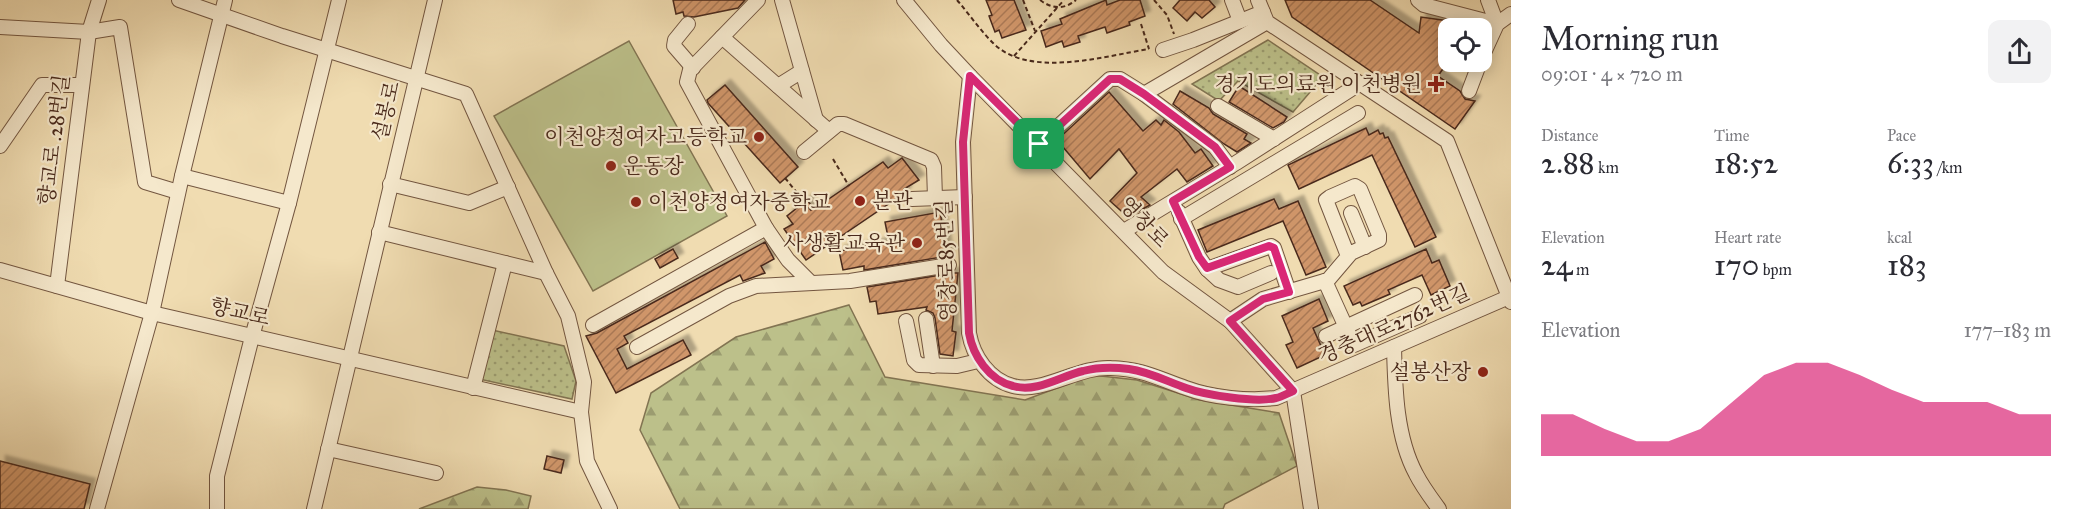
<!DOCTYPE html>
<meta charset="utf-8">
<style>
body{margin:0;font-family:"IM FELL Great Primer","Noto Serif KR",serif;background:#f2f2f3;color:#2b2b33;height:100vh;display:flex;flex-direction:column;font-size:22px;white-space:nowrap}
*{box-sizing:border-box;margin:0}
p{font-size:20px;color:#7c7c81}
.icon{flex:none;width:33px;height:33px;fill:none;stroke:currentColor;stroke-width:2;stroke-linecap:round;stroke-linejoin:round}
.map{position:relative;flex:1;overflow:hidden}
.sheet{display:flex;flex-direction:column;background:#fff;width:570px}
.sheet>*{flex:none}
.buttons{position:absolute;left:1438px;top:18px;display:grid;gap:12px}
.buttons a{display:grid;place-items:center;width:54px;height:54px;border-radius:12px;background:#fff;box-shadow:0 3px 15px #0003;font-size:30px}
.pin{position:absolute;display:grid;place-items:center;width:51px;height:51px;color:#fff;margin:-26px;border-radius:12px;box-shadow:0 3px 9px #0006}
.round{display:grid;place-items:center;flex:none;width:63px;height:63px;border-radius:12px;background:#f2f2f3}
.headline{display:flex;align-items:center;justify-content:space-between;height:102px;padding:0 30px}
h1{font-size:33px;font-weight:600;line-height:45px}
.metrics{display:grid;grid-template-columns:repeat(3,1fr);gap:9px;height:102px;padding:6px 30px}
.metrics div{display:grid;align-content:center}
.metrics b{font-size:30px;font-weight:600}
.metrics small{font-size:16px;font-weight:400}
.metrics p{font-size:16px}
.chart{height:168px;padding:12px 30px}
.chart p{display:flex;justify-content:space-between}
.chart svg{width:100%;height:108px;margin-top:6px;fill:#db2777;opacity:.7}
main{display:flex;flex:1;min-height:0}
.map>svg:first-child{display:block}
</style>
<main>
<div class="map">
<svg width="1511" height="509" viewBox="0 0 1511 509">
<defs>
<pattern id="grass-dots" width="8" height="8" patternUnits="userSpaceOnUse" patternTransform="scale(1.5)"><rect width="8" height="8" fill="#bcc08a"/><path d="M2 2h.1M6 6h.1" fill="none" stroke="#9b9c70" stroke-width="1.8" stroke-linecap="round"/></pattern>
<pattern id="forest-firs" width="22" height="20" patternUnits="userSpaceOnUse" patternTransform="scale(1.5)"><rect width="22" height="20" fill="#bcc08a"/><path d="M5 1l3.5 6h-7zM16 11l3.5 6h-7z" fill="#9b9c70"/></pattern>
<pattern id="building-hatch" width="6" height="6" patternUnits="userSpaceOnUse" patternTransform="scale(1.5)"><rect width="6" height="6" fill="#d0966b"/><path d="M-1 1l2-2M0 6l6-6M5 7l2-2" fill="none" stroke="#ab7a57"/></pattern>
<filter id="shadow"><feDropShadow dx="5.5" dy="-5.5" stdDeviation="1.5" flood-color="#0004"/></filter>
</defs>
<rect width="100%" height="100%" fill="#f0dcb1"/>
<filter id="stains"><feTurbulence type="fractalNoise" baseFrequency=".00333" numOctaves="4"/><feColorMatrix values="0 0 0 0 .2 0 0 0 0 .09 0 0 0 0 .02 0 0 0 .5 -.17"/></filter>
<radialGradient id="worn" r=".72"><stop offset=".6" stop-color="#630" stop-opacity="0"/><stop offset="1" stop-color="#630" stop-opacity=".3"/></radialGradient>
<!-- grass -->
<g fill="url(#grass-dots)" stroke="#827452" stroke-width="1.5">
<polygon points="1268,40 1323,77 1293,112 1238,81 1219,101 1192,84"/>
<polygon points="492,330 564,346 576,381 572,399 479,379"/>
</g>
<!-- forest -->
<g fill="url(#forest-firs)" stroke="#827452" stroke-width="1.5">
<polygon points="849,305 885,377 1025,400 1092,375 1137,380 1200,400 1279,413 1297,466 1225,504 1223,509 680,509 640,430 651,393 736,337"/>
<polygon points="477,487 506,490 531,496 528,509 419,509"/>
</g>
<!-- pitch -->
<polygon fill="#bcc08a" stroke="#827452" stroke-width="1.5" points="629,41 727,216 593,291 494,116"/>
<!-- building -->
<g fill="url(#building-hatch)" stroke="#49291b" stroke-width="1.5" filter="url(#shadow)">
<polygon points="673,0 745,0 738,8 694,17 684,16 683,12 676,14"/>
<polygon points="986,0 1014,0 1026,30 1002,38 999,30 995,32 989,16 992,15"/>
<polygon points="1106,0 1107,5 1120,0 1140,0 1145,16 1129,22 1130,25 1107,33 1105,27 1078,36 1080,42 1064,47 1062,41 1046,47 1041,31 1062,24 1060,19"/>
<polygon points="1180,0 1209,0 1215,7 1202,18 1195,12 1187,21 1173,8"/>
<polygon points="1285,0 1370,0 1419,33 1421,17 1449,21 1449,60 1438,76 1460,91 1465,99 1475,101 1455,129 1292,17"/>
<polygon points="725,85 798,167 780,183 708,103 707,100"/>
<polygon points="1239,86 1287,117 1284,122 1273,128 1229,102"/>
<polygon points="1180,91 1209,108 1213,114 1247,134 1244,139 1251,143 1237,152 1224,144 1173,104"/>
<polygon points="1109,92 1143,131 1156,120 1161,125 1164,120 1179,132 1195,153 1201,149 1213,166 1187,182 1177,169 1141,197 1150,205 1128,217 1110,201 1137,173 1119,149 1090,179 1057,140"/>
<polygon points="1366,128 1369,135 1378,130 1380,134 1383,133 1385,138 1388,137 1436,237 1415,247 1372,155 1299,189 1288,165"/>
<polygon points="902,158 919,180 904,189 906,192 806,260 784,229 793,224 787,216 807,200 814,209 883,162 888,168"/>
<polygon points="1274,199 1279,209 1298,201 1326,267 1306,275 1283,221 1207,252 1198,230"/>
<polygon points="940,212 948,256 864,270 864,266 843,270 839,251 889,242 885,222"/>
<polygon points="765,242 774,259 761,266 765,273 743,281 740,275 624,336 628,343 617,349 627,369 683,340 691,355 616,393 586,336 597,333"/>
<polygon points="673,249 678,258 660,268 655,259"/>
<polygon points="1426,249 1432,263 1439,260 1450,286 1431,295 1422,275 1388,290 1390,294 1362,306 1360,302 1353,305 1344,286"/>
<polygon points="953,273 958,273 952,331 956,332 953,356 940,354 935,318 933,313 926,310 927,307 878,314 876,301 870,302 867,287"/>
<polygon points="1319,299 1328,321 1313,328 1325,355 1297,368 1286,345 1293,342 1282,316"/>
<polygon points="547,456 564,460 561,473 544,469"/>
<polygon points="0,461 90,484 84,509 0,509"/>
</g>
<g fill="none" stroke-linecap="round" stroke-linejoin="round">
<defs>
<g id="minor">
<polyline points="179,0 282,36 466,94 546,273 568,316 584,382 581,412 587,461 610,509"/>
<polyline points="758,0 690,70 687,82 766,228 788,260 811,283"/>
<polyline points="782,0 816,120"/>
<polyline points="904,0 941,45 970,76 1163,272 1230,321 1293,391 1311,509"/>
<polyline points="1232,0 1240,21"/>
<polyline points="1258,0 1267,22 1447,141 1511,302"/>
<polyline points="1418,0 1424,5 1497,24"/>
<polyline points="1488,0 1497,24"/>
<polyline points="688,24 675,40 674,46 693,68"/>
<polyline points="0,27 89,32 120,27 145,182 178,192"/>
<polyline points="722,37 829,131"/>
<polyline points="1163,50 1193,40 1263,12"/>
<polyline points="1482,57 1497,24 1511,14"/>
<path d="M970 76 963 142 969 333C973 356 989 380 1013 386 1043 394 1078 366 1111 368 1143 369 1157 378 1186 388 1213 398 1248 401 1276 398L1511 296"/>
<polyline points="778,86 802,71"/>
<polyline points="1469,91 1480,62"/>
<polyline points="1144,94 1267,22"/>
<polyline points="1218,106 1274,139"/>
<polyline points="1039,144 1110,79 1120,79 1144,94 1215,147 1230,167"/>
<polyline points="0,146 42,85 82,85"/>
<polyline points="804,152 838,124 844,124 931,160 934,167 935,198"/>
<polyline points="182,176 289,203"/>
<polyline points="390,184 469,203 508,187"/>
<polyline points="912,199 965,197"/>
<polyline points="1179,212 1199,257 1207,269 1271,246 1274,248 1289,292"/>
<polyline points="1351,213 1365,247"/>
<polyline points="1181,219 1358,113"/>
<polyline points="1124,231 1236,163 1359,84"/>
<polyline points="379,232 546,273"/>
<polyline points="1207,269 1219,280 1238,287 1271,273"/>
<polyline points="0,270 152,313 581,412"/>
<polyline points="1325,281 1354,345 1420,316"/>
<polyline points="57,286 89,32 99,0"/>
<polyline points="926,319 933,366"/>
<polyline points="906,321 914,360 919,365 957,366 978,361"/>
<polyline points="1230,321 1263,299 1328,280 1351,253 1379,240 1379,235 1360,189 1355,186 1330,197 1326,200 1348,256"/>
<polyline points="593,325 766,228"/>
<polyline points="1326,336 1415,295"/>
<polyline points="637,347 729,296 756,286 850,281 949,265"/>
<path d="M1394 347C1395 388 1396 437 1416 474 1422 486 1431 498 1439 509"/>
<polyline points="473,388 505,263"/>
<polyline points="328,449 436,473"/>
<polyline points="97,509 152,313 182,176 225,0"/>
<polyline points="217,509 217,476 252,337 289,203 339,0"/>
<polyline points="314,509 435,0"/>
</g>
</defs>
<!-- minor casing -->
<use href="#minor" stroke="#735640" stroke-width="16"/>
<!-- path -->
<g stroke="#49291b" stroke-width="2" stroke-dasharray="4.5 3" stroke-linecap="butt">
<path d="M957 0C969 14 980 30 993 43 1029 79 1104 56 1149 49"/>
<polyline points="1023,0 1035,31"/>
<path d="M1040 0C1052 9 1064 10 1076 0"/>
<polyline points="1154,0 1167,15 1174,34"/>
<polyline points="1141,24 1149,49"/>
<polyline points="1014,56 1064,0"/>
<polyline points="833,159 849,186"/>
<polyline points="785,178 812,211"/>
</g>
<!-- minor -->
<use href="#minor" stroke="#f5e8cc" stroke-width="14"/>
</g>
<g fill="none" stroke-linecap="round" stroke-linejoin="round">
<defs>
<path id="route" d="M970 76 1039 144 1110 79H1120L1144 94 1215 147 1230 167 1173 201 1199 257 1207 268 1269 246 1274 248 1289 292 1263 299 1230 321 1293 391C1288 393 1282 397 1276 398 1256 403 1205 395 1186 388 1166 381 1150 372 1129 369 1114 367 1098 367 1083 371 1061 376 1037 393 1013 386 989 380 973 356 969 333L963 142Z"/>
</defs>
<!-- route casing -->
<use href="#route" stroke="#fff" stroke-width="12"/>
<!-- route -->
<use href="#route" stroke="#db2777" stroke-width="8"/>
</g>
<!-- markers -->
<g fill="#8f2418" stroke="#f5e8cc" stroke-width="2">
<path d="M1433 75h6v6h6v6h-6v6h-6v-6h-6v-6h6z"/>
<circle cx="759" cy="137" r="6"/>
<circle cx="611" cy="166" r="6"/>
<circle cx="860" cy="201" r="6"/>
<circle cx="636" cy="202" r="6"/>
<circle cx="917" cy="243" r="6"/>
<circle cx="1483" cy="372" r="6"/>
</g>
<g text-anchor="middle" dominant-baseline="central" stroke-width="4.5" stroke-linejoin="round" paint-order="stroke">
<!-- poi labels -->
<g font-size="21" fill="#49291b" stroke="#f5e8cc" text-anchor="end">
<text x="1422" y="84">경기도의료원 이천병원</text>
<text x="747" y="137">이천양정여자고등학교</text>
<text x="623" y="166" text-anchor="start">운동장</text>
<text x="872" y="201" text-anchor="start">본관</text>
<text x="648" y="202" text-anchor="start">이천양정여자중학교</text>
<text x="905" y="243">사생활교육관</text>
<text x="1471" y="372">설봉산장</text>
</g>
<!-- street labels -->
<g font-size="21" fill="#49291b" stroke="#f5e8cc">
<text transform="translate(386 111) rotate(-77)">설봉로</text>
<text transform="translate(54 140) rotate(-83)">향교로 .28번길</text>
<text transform="translate(1144 222) rotate(46)">영창로</text>
<text transform="translate(946 260) rotate(-92)">영창로85번길</text>
<text transform="translate(240 312) rotate(13)">향교로</text>
<text transform="translate(1394 324) rotate(-24)">경충대로2762번길</text>
</g>
</g>
<rect width="100%" height="100%" filter="url(#stains)"/>
<rect width="100%" height="100%" fill="url(#worn)"/>
</svg>
<div class="buttons">
<a><svg class="icon" aria-label="locate" viewBox="0 0 24 24"><circle cx="12" cy="12" r="6"/><path d="M12 2v4M12 18v4M2 12h4M18 12h4"/></svg></a>
</div>
<div class="pin" style="left:1039px;top:144px;background:#1e9e55"><svg class="icon" aria-label="arrive" viewBox="0 0 24 24"><path d="M6 21V4h12l-3 4 3 4H6"/></svg></div>
</div>
<section class="sheet">
<div class="headline"><div><h1>Morning run</h1><p>09:01 · 4 × 720 m</p></div><a class="round"><svg class="icon" aria-label="share" viewBox="0 0 24 24"><path d="M12 15V3M7 8l5-5 5 5M5 13v7h14v-7"/></svg></a></div>
<div class="metrics">
<div><p>Distance</p><b>2.88<small> km</small></b></div>
<div><p>Time</p><b>18:52</b></div>
<div><p>Pace</p><b>6:33<small> /km</small></b></div>
</div>
<div class="metrics">
<div><p>Elevation</p><b>24<small> m</small></b></div>
<div><p>Heart rate</p><b>170<small> bpm</small></b></div>
<div><p>kcal</p><b>183</b></div>
</div>
<div class="chart"><p><span>Elevation</span>177–183 m</p>
<svg viewBox="0 0 160 44" preserveAspectRatio="none"><path d="M0 44V27L10 27L20 33L30 38L40 38L50 33L60 22L70 11L80 6L90 6L100 11L110 17L120 22L130 22L140 22L150 27L160 27V44z"/></svg>
</div>
</section>
</main>
